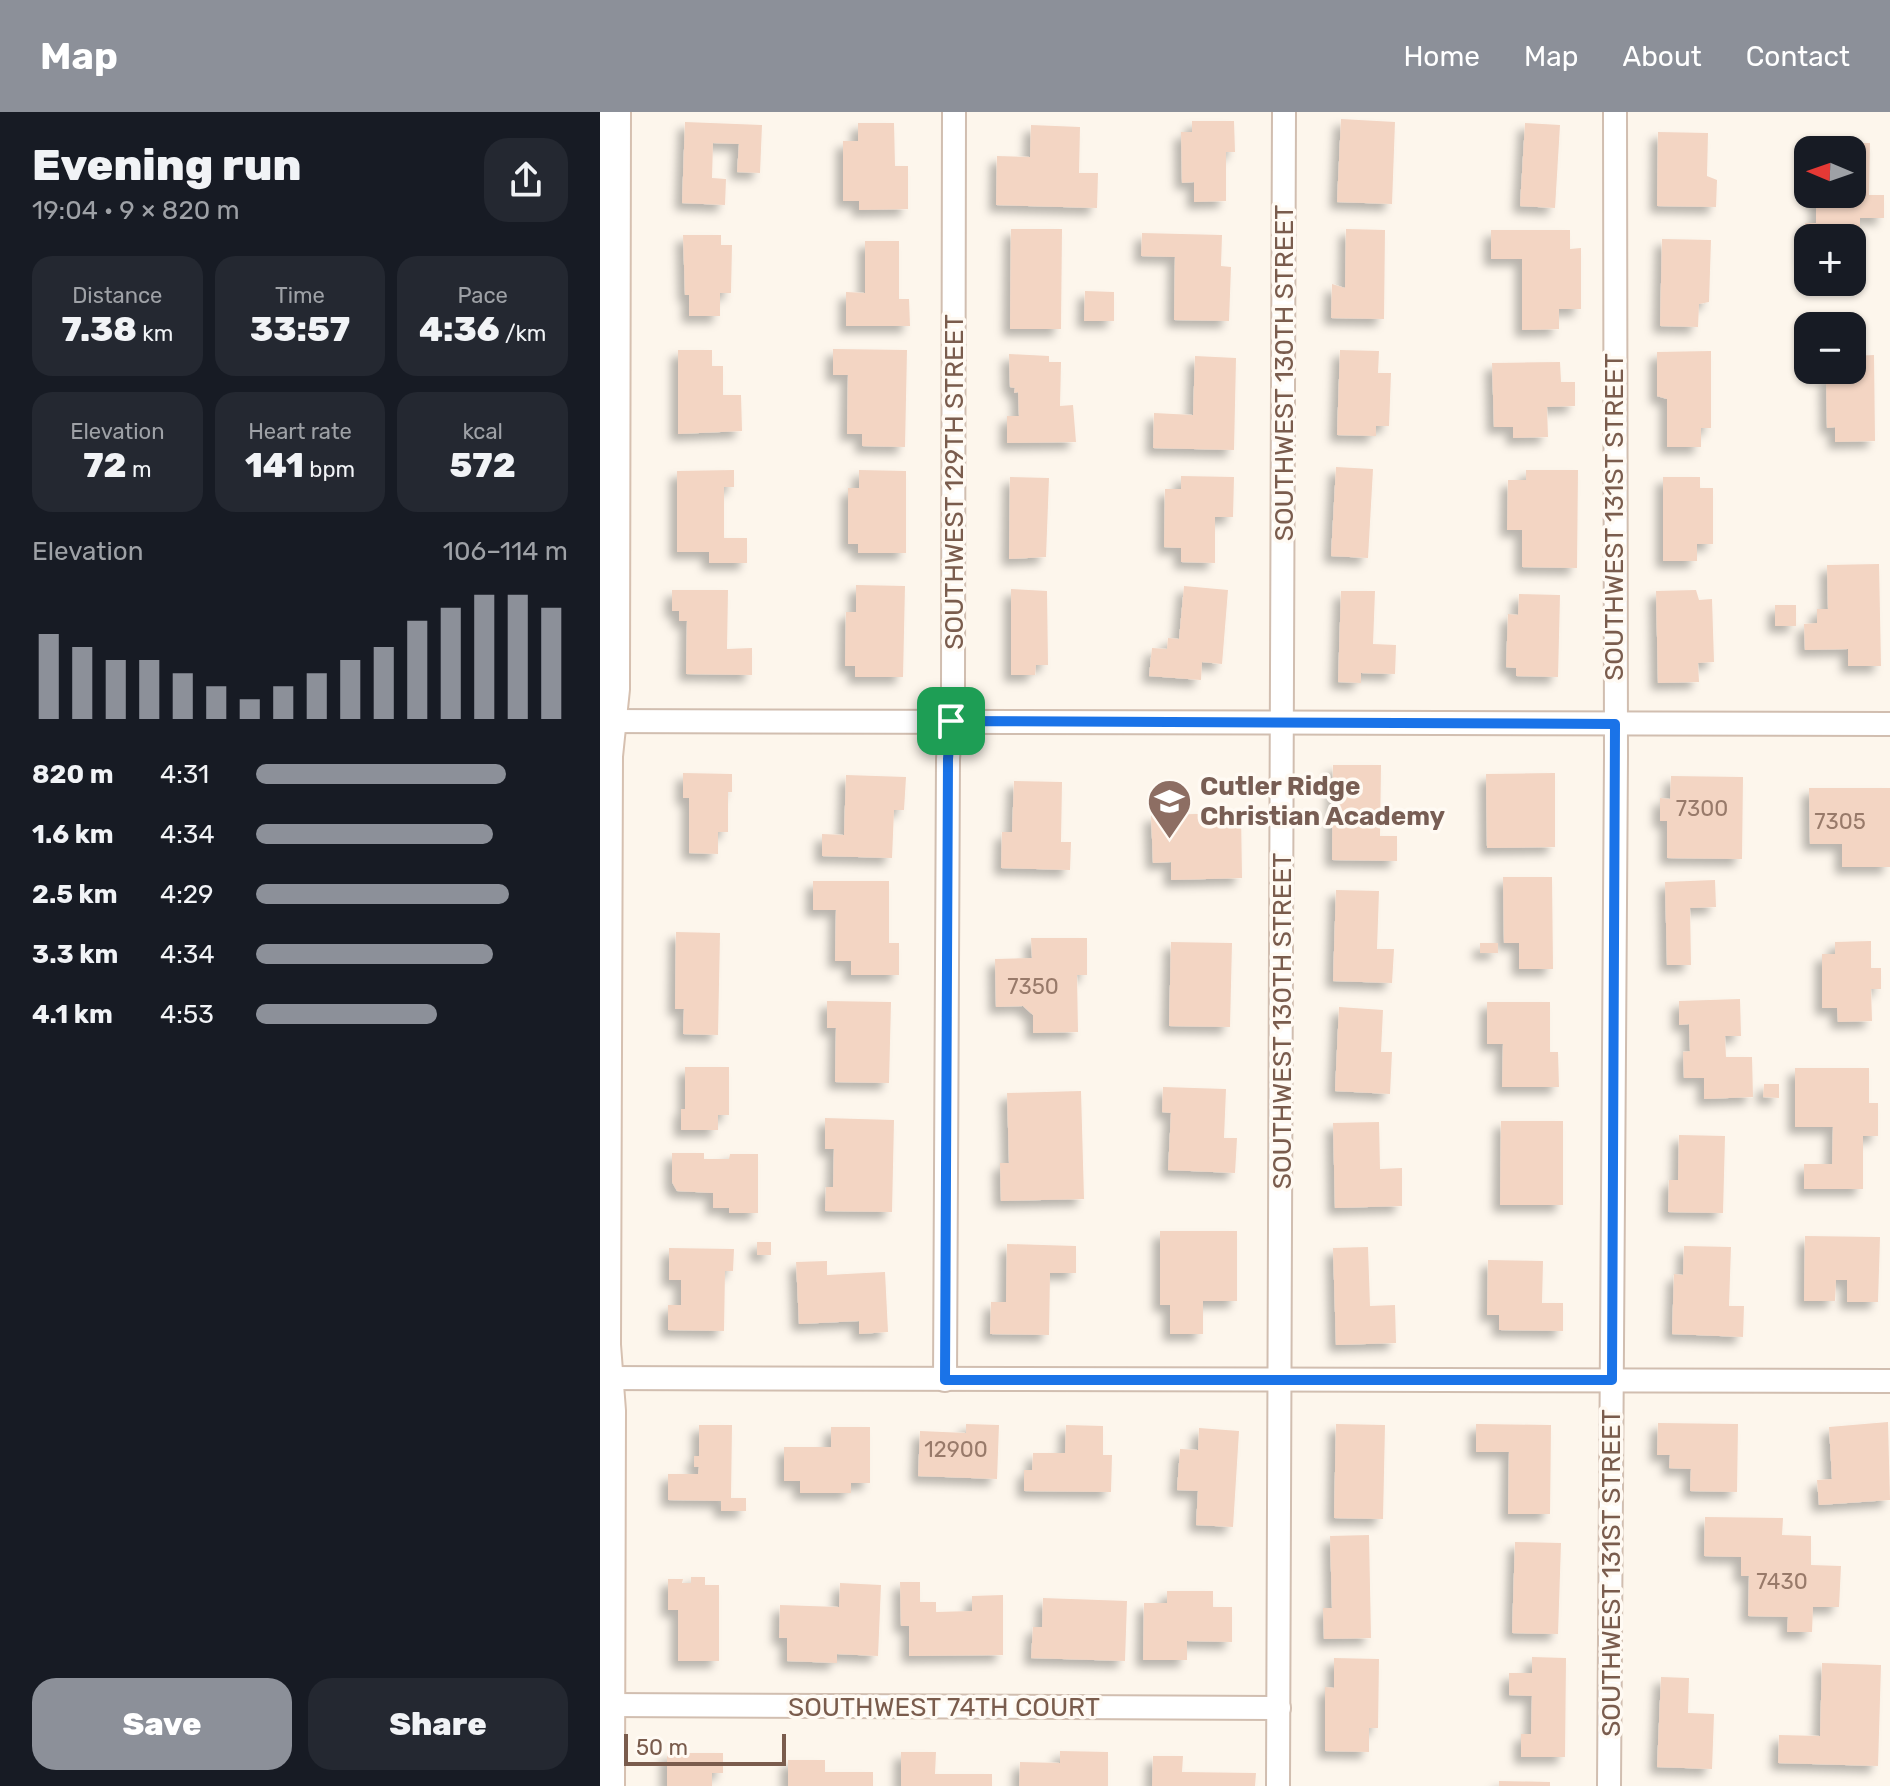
<!DOCTYPE html>
<meta charset="utf-8">
<style>
body{margin:0;font-family:Rubik,sans-serif;background:#242831;color:#f1f3f6;height:100vh;display:flex;flex-direction:column;font-size:30px;white-space:nowrap}
*{box-sizing:border-box;margin:0}
p{font-size:26px;color:#9ea1a6}
.icon{flex:none;width:44px;height:44px;fill:none;stroke:currentColor;stroke-width:2;stroke-linecap:round;stroke-linejoin:round}
.map{position:relative;flex:1;overflow:hidden}
.panel{display:flex;flex-direction:column;background:#171b24;width:600px}
.panel>*{flex:none}
.needle{width:52px;rotate:272deg}
.buttons{position:absolute;left:1194px;top:24px;display:grid;gap:16px}
.buttons a{display:grid;place-items:center;width:72px;height:72px;border-radius:16px;background:#171b24;box-shadow:0 2px 6px #0004;font-size:40px}
.scale{position:absolute;left:24px;bottom:20px;width:162px;box-sizing:border-box;padding-left:8px;border:4px solid #7a5c4d;border-top:0;font-size:22px;line-height:28px;white-space:nowrap;color:#7a5c4d;-webkit-text-stroke:6px #fffaf3;paint-order:stroke}
.pin{position:absolute;display:grid;place-items:center;width:68px;height:68px;color:#fff;margin:-34px;border-radius:16px;box-shadow:0 4px 12px #0006}
.round{display:grid;place-items:center;flex:none;width:84px;height:84px;border-radius:24px;background:#242831}
.head{display:flex;align-items:center;justify-content:space-between;height:136px;padding:0 32px}
h1{font-size:44px;font-weight:800;line-height:60px}
.figures{display:grid;grid-template-columns:repeat(3,1fr);gap:12px;height:136px;padding:8px 32px}
.figures div{display:grid;align-content:center;border-radius:20px;background:#242831;text-align:center}
.figures b{font-size:34px;font-weight:800}
.figures small{font-size:22px;font-weight:400}
.figures p{font-size:22px}
.chart{height:224px;padding:16px 32px}
.chart p{display:flex;justify-content:space-between}
.chart svg{width:100%;height:144px;margin-top:8px;stroke:#8c9099;stroke-width:6}
.cta{display:flex;gap:16px;margin-top:auto;padding:16px 32px}
.cta a{flex:1;height:92px;border-radius:24px;background:#8c9099;color:#fff;font-size:32px;font-weight:800;line-height:92px;text-align:center}
.cta a+a{background:#242831;color:#f1f3f6}
ul{padding:0 32px;list-style:none;font-size:26px}
li{display:grid;grid-template-columns:128px 96px 1fr;align-items:center;height:60px}
li i{height:20px;border-radius:10px;background:#8c9099}
header{display:flex;align-items:center;gap:48px;box-sizing:border-box;height:112px;padding:0 40px;background:#8c9099;color:#fff}
header strong{font-size:38px}
nav{display:flex;gap:44px;margin-inline-start:auto;font-size:28px}
main{display:flex;flex:1;min-height:0}
.map>svg:first-child{display:block}
</style>
<header>
<strong>Map</strong>
<nav><a>Home</a><a>Map</a><a>About</a><a>Contact</a></nav>
</header>
<main>
<section class="panel">
<div class="head"><div><h1>Evening run</h1><p>19:04 · 9 × 820 m</p></div><a class="round"><svg class="icon" aria-label="share" viewBox="0 0 24 24"><path d="M12 15V3M7 8l5-5 5 5M5 13v7h14v-7"/></svg></a></div>
<div class="figures">
<div><p>Distance</p><b>7.38<small> km</small></b></div>
<div><p>Time</p><b>33:57</b></div>
<div><p>Pace</p><b>4:36<small> /km</small></b></div>
</div>
<div class="figures">
<div><p>Elevation</p><b>72<small> m</small></b></div>
<div><p>Heart rate</p><b>141<small> bpm</small></b></div>
<div><p>kcal</p><b>572</b></div>
</div>
<div class="chart"><p><span>Elevation</span>106–114 m</p>
<svg viewBox="0 0 160 44" preserveAspectRatio="none"><path d="M5 44V18M15 44V22M25 44V26M35 44V26M45 44V30M55 44V34M65 44V38M75 44V34M85 44V30M95 44V26M105 44V22M115 44V14M125 44V10M135 44V6M145 44V6M155 44V10"/></svg>
</div>
<ul>
<li><b>820 m</b>4:31<i style="width:80%"></i></li>
<li><b>1.6 km</b>4:34<i style="width:76%"></i></li>
<li><b>2.5 km</b>4:29<i style="width:81%"></i></li>
<li><b>3.3 km</b>4:34<i style="width:76%"></i></li>
<li><b>4.1 km</b>4:53<i style="width:58%"></i></li>
</ul>
<div class="cta"><a>Save</a><a>Share</a></div>
</section>
<div class="map">
<svg width="1290" height="1674" viewBox="0 0 1290 1674">
<defs>
<filter id="shadow"><feDropShadow dx="-7" dy="7" stdDeviation="4" flood-color="#0004"/></filter>
</defs>
<rect width="100%" height="100%" fill="#fdf6ec"/>
<!-- building -->
<g fill="#f3d5c3" filter="url(#shadow)">
<polygon points="741,7 795,10 792,92 737,90"/>
<polygon points="592,9 634,9 635,40 626,40 626,89 594,90 594,70 582,71 581,20 592,20"/>
<polygon points="85,10 162,13 160,61 137,60 139,32 113,31 112,66 126,67 125,93 82,91"/>
<polygon points="258,11 294,11 295,54 308,54 308,97 259,98 259,89 243,89 243,29 258,29"/>
<polygon points="925,11 960,13 955,96 920,94"/>
<polygon points="431,13 480,15 479,61 498,61 497,96 396,93 397,44 430,45"/>
<polygon points="1058,20 1108,21 1107,64 1117,68 1116,95 1057,94"/>
<polygon points="1216,31 1270,31 1269,83 1284,83 1284,106 1260,106 1260,129 1252,129 1252,126 1208,126 1208,147 1205,147 1205,111 1216,111 1216,82 1252,82 1252,38 1216,38"/>
<polygon points="411,117 462,117 461,217 410,217"/>
<polygon points="746,117 785,118 784,207 731,206 732,172 745,176"/>
<polygon points="891,118 970,118 970,137 981,136 981,197 959,197 959,217 922,218 922,147 891,147"/>
<polygon points="542,121 622,123 621,154 631,155 629,209 574,208 575,145 541,144"/>
<polygon points="83,123 121,123 121,133 132,133 131,181 120,181 120,204 89,204 89,183 85,183"/>
<polygon points="1062,127 1111,128 1109,190 1099,192 1098,215 1060,214"/>
<polygon points="265,129 299,129 299,187 309,187 310,214 246,214 246,180 265,181"/>
<polygon points="485,179 514,180 514,209 484,209"/>
<polygon points="233,237 307,238 305,335 262,334 262,322 247,322 248,263 233,263"/>
<polygon points="78,238 112,238 112,254 123,254 123,283 141,283 142,319 78,322"/>
<polygon points="740,238 779,239 778,261 791,261 789,314 776,314 776,324 737,323"/>
<polygon points="1111,239 1111,316 1101,316 1101,335 1067,335 1067,287 1057,284 1057,240"/>
<polygon points="409,242 449,244 449,250 461,250 460,294 473,293 476,330 407,331 407,304 419,304 418,280 414,281 415,276 410,275"/>
<polygon points="1274,243 1275,329 1235,330 1235,315 1227,316 1226,265 1238,265 1238,258 1252,258 1252,244"/>
<polygon points="595,244 636,246 634,338 553,336 554,301 593,303"/>
<polygon points="960,250 961,270 975,270 975,294 947,295 948,325 913,326 913,315 894,315 892,251"/>
<polygon points="736,355 773,357 768,446 731,444"/>
<polygon points="134,358 134,375 124,375 124,426 147,426 147,451 109,451 109,440 77,440 77,359"/>
<polygon points="259,358 306,359 306,441 258,441 258,432 248,432 248,376 259,376"/>
<polygon points="926,358 978,358 977,456 922,455 922,418 907,418 908,368 926,368"/>
<polygon points="581,364 634,365 633,405 615,405 615,451 581,450 581,436 564,435 565,377 581,377"/>
<polygon points="410,365 449,366 446,445 409,447"/>
<polygon points="1063,365 1100,365 1100,376 1113,376 1113,432 1097,432 1097,449 1063,449"/>
<polygon points="1279,452 1281,554 1248,554 1248,537 1205,538 1204,512 1217,511 1217,497 1228,497 1227,453"/>
<polygon points="256,473 305,474 303,565 255,565 255,554 245,554 246,500 256,500"/>
<polygon points="584,474 628,478 622,552 602,550 601,568 549,564 552,536 567,537 568,526 579,527"/>
<polygon points="411,477 447,479 448,553 436,553 435,563 411,563"/>
<polygon points="72,478 128,478 127,537 152,536 152,563 86,562 87,509 79,509 79,499 72,499"/>
<polygon points="1096,478 1099,488 1112,487 1114,550 1098,551 1099,570 1058,571 1056,479"/>
<polygon points="741,479 775,479 773,532 796,533 795,562 761,561 761,571 738,570"/>
<polygon points="919,482 960,483 958,565 916,564 916,556 906,555 908,502 918,503"/>
<rect x="1175" y="493" width="21" height="21"/>
<polygon points="733,653 781,653 780,724 797,724 797,749 732,748"/>
<polygon points="83,661 132,662 132,680 128,680 128,720 118,720 118,742 89,741 89,686 83,686"/>
<polygon points="955,661 955,735 887,736 886,662"/>
<polygon points="246,663 306,665 304,698 294,698 292,746 222,744 222,722 244,723"/>
<polygon points="1071,664 1143,665 1142,747 1067,746 1067,709 1060,709 1060,686 1070,687"/>
<polygon points="414,669 462,670 461,730 471,730 470,758 401,756 402,720 412,720"/>
<polygon points="1209,676 1290,676 1290,755 1242,755 1242,732 1210,732"/>
<polygon points="641,701 642,766 571,768 571,750 553,751 551,703"/>
<polygon points="903,765 952,765 953,857 919,857 919,831 904,831"/>
<polygon points="1115,768 1116,795 1090,796 1091,853 1067,853 1065,770"/>
<polygon points="213,769 289,769 289,831 299,831 299,863 251,863 251,849 235,849 236,798 213,798"/>
<polygon points="736,778 779,779 777,837 794,837 792,871 733,869"/>
<polygon points="76,820 120,821 118,923 83,922 84,897 75,897"/>
<polygon points="431,826 487,826 487,863 477,863 478,920 433,921 433,903 423,894 396,895 395,847 432,846"/>
<polygon points="1271,829 1271,856 1281,856 1281,877 1271,877 1272,909 1238,910 1237,896 1222,896 1222,842 1235,842 1235,830"/>
<polygon points="571,830 632,831 630,915 569,914"/>
<rect x="880" y="831" width="18" height="10"/>
<polygon points="1140,887 1141,924 1125,924 1126,945 1152,945 1153,985 1104,987 1104,966 1084,966 1083,940 1090,939 1089,912 1079,913 1079,889"/>
<polygon points="227,889 291,890 289,971 235,970 236,916 227,916"/>
<polygon points="887,890 950,890 950,940 958,940 959,975 902,975 903,932 887,932"/>
<polygon points="739,895 783,898 781,940 792,940 790,982 735,979"/>
<polygon points="85,955 129,955 129,1003 118,1003 118,1018 81,1018 81,997 85,997"/>
<polygon points="1195,956 1269,956 1269,991 1278,991 1278,1024 1263,1024 1263,1077 1204,1077 1204,1052 1232,1052 1233,1015 1195,1015"/>
<polygon points="1164,972 1179,972 1179,986 1163,985"/>
<polygon points="563,975 626,977 624,1026 637,1026 635,1061 568,1058 571,1001 562,1000"/>
<polygon points="481,979 484,1087 401,1089 400,1051 409,1051 407,981"/>
<polygon points="225,1006 294,1008 292,1100 225,1099 226,1075 233,1075 234,1037 225,1037"/>
<polygon points="901,1009 963,1009 963,1093 900,1093"/>
<polygon points="779,1010 780,1057 802,1056 802,1094 735,1096 733,1011"/>
<polygon points="1079,1023 1125,1024 1123,1101 1068,1100 1069,1068 1078,1068"/>
<polygon points="72,1041 104,1041 104,1047 129,1047 130,1042 158,1042 158,1101 129,1101 129,1096 113,1096 113,1081 77,1079 72,1070"/>
<polygon points="560,1119 637,1119 637,1189 603,1189 603,1222 570,1222 570,1193 560,1193"/>
<polygon points="1205,1124 1280,1125 1278,1190 1247,1190 1247,1168 1236,1168 1235,1189 1204,1189"/>
<rect x="157" y="1130" width="14" height="13"/>
<polygon points="407,1132 476,1134 476,1161 450,1161 449,1223 390,1222 391,1190 406,1190"/>
<polygon points="1084,1134 1131,1135 1129,1194 1144,1194 1143,1225 1072,1222 1074,1162 1083,1163"/>
<polygon points="768,1135 770,1194 795,1193 796,1231 736,1233 733,1136"/>
<polygon points="69,1136 134,1137 133,1159 125,1159 124,1219 68,1218 68,1193 81,1193 81,1168 69,1168"/>
<polygon points="888,1148 943,1149 942,1191 963,1191 963,1219 899,1218 899,1203 887,1203"/>
<polygon points="227,1149 227,1163 285,1160 288,1220 259,1222 259,1209 199,1212 196,1150"/>
<polygon points="1288,1310 1290,1388 1219,1393 1217,1368 1232,1367 1229,1315"/>
<polygon points="1058,1311 1138,1312 1137,1380 1090,1379 1091,1357 1069,1356 1070,1343 1057,1343"/>
<polygon points="366,1312 399,1313 397,1367 318,1364 320,1319 366,1321"/>
<polygon points="736,1312 785,1313 783,1407 734,1406"/>
<polygon points="876,1312 951,1313 950,1402 908,1402 909,1340 876,1340"/>
<polygon points="99,1313 132,1313 131,1386 146,1386 146,1399 121,1399 121,1389 68,1388 68,1362 98,1362 99,1355 94,1355 94,1344 99,1344"/>
<polygon points="466,1313 503,1314 503,1343 512,1343 511,1380 424,1379 424,1358 432,1358 433,1341 465,1341"/>
<polygon points="231,1315 270,1315 270,1371 251,1371 251,1381 200,1381 200,1369 184,1369 184,1335 231,1335"/>
<polygon points="599,1316 639,1319 633,1415 596,1413 598,1379 577,1378 580,1337 598,1338"/>
<polygon points="1105,1405 1183,1406 1182,1423 1211,1424 1211,1453 1241,1454 1239,1495 1213,1495 1212,1520 1187,1520 1188,1505 1148,1504 1149,1464 1141,1464 1141,1445 1104,1444"/>
<polygon points="769,1423 771,1526 724,1527 723,1496 732,1496 730,1424"/>
<polygon points="915,1430 961,1431 958,1522 912,1521"/>
<polygon points="91,1465 105,1465 105,1473 119,1473 119,1549 78,1549 78,1498 68,1498 68,1467 83,1467 82,1471 91,1471"/>
<polygon points="300,1470 320,1470 320,1490 336,1490 336,1500 372,1499 372,1484 403,1483 403,1543 309,1544 309,1514 301,1514"/>
<polygon points="240,1471 281,1473 278,1544 237,1542 237,1551 187,1549 187,1526 179,1526 180,1493 239,1495"/>
<polygon points="567,1479 613,1479 613,1495 632,1495 632,1530 587,1529 587,1548 543,1548 544,1491 567,1491"/>
<polygon points="443,1486 527,1489 525,1549 431,1546 433,1515 442,1515"/>
<polygon points="932,1545 966,1546 965,1645 921,1645 921,1622 931,1622 932,1584 909,1583 909,1561 932,1561"/>
<polygon points="734,1546 779,1547 778,1616 769,1616 769,1640 725,1639 725,1575 734,1576"/>
<polygon points="1222,1551 1281,1553 1278,1654 1178,1651 1179,1623 1220,1624"/>
<polygon points="1061,1565 1089,1566 1088,1601 1114,1602 1112,1657 1057,1655"/>
<polygon points="460,1639 508,1640 508,1674 419,1674 420,1650 460,1651"/>
<polygon points="301,1640 336,1640 335,1662 392,1662 392,1674 301,1674"/>
<polygon points="67,1641 123,1641 123,1661 112,1661 112,1674 67,1674"/>
<polygon points="553,1644 583,1644 582,1660 656,1661 655,1674 552,1674"/>
<polygon points="188,1648 225,1648 225,1660 273,1660 273,1674 188,1674"/>
<polygon points="899,1669 950,1670 950,1674 899,1674"/>
</g>
<g fill="none" stroke-linecap="round" stroke-linejoin="round">
<defs>
<g id="street">
<polyline points="0,609 1290,612"/>
<polyline points="0,1266 1290,1269"/>
<polyline points="345,1268 348,647 353,576 354,0"/>
<polyline points="9,1593 679,1596"/>
<polyline points="678,1674 684,0"/>
<polyline points="1009,1674 1016,644 1015,0"/>
</g>
<polyline id="secondary" points="9,1674 10,1299 5,1233 7,644 14,577 15,0"/>
</defs>
<!-- street casing -->
<use href="#street" stroke="#d1beb0" stroke-width="26"/>
<!-- secondary casing -->
<use href="#secondary" stroke="#d6c0b0" stroke-width="34"/>
<!-- street -->
<use href="#street" stroke="#fff" stroke-width="22"/>
<!-- secondary -->
<use href="#secondary" stroke="#fff" stroke-width="30"/>
</g>
<g fill="none" stroke-linecap="round" stroke-linejoin="round">
<defs>
<polygon id="route" points="351,609 1015,612 1012,1268 345,1268 348,647"/>
</defs>
<!-- route casing -->
<use href="#route" stroke="#fff" stroke-width="16"/>
<!-- route -->
<use href="#route" stroke="#1a73e8" stroke-width="10"/>
</g>
<!-- icons -->
<defs>
<symbol id="school-pin" viewBox="-11 -11 22 30"><path d="M0 17L-7.5 6A9.5 9.5 0 1 1 7.5 6Z" fill="#8d6e63" stroke="#fffaf3"/><path d="M0-5L7-2L0 1L-7-2ZM-4 1L0 2.5L4 1V4Q0 6-4 4Z" fill="#fff"/></symbol>
</defs>
<g fill-rule="evenodd">
<use href="#school-pin" x="544" y="664" width="51" height="69"/>
</g>
<g text-anchor="middle" dominant-baseline="central" stroke-width="7" stroke-linejoin="round" paint-order="stroke">
<!-- number labels -->
<g font-size="22" fill="#987a6a">
<text x="1102" y="696">7300</text>
<text x="1240" y="709">7305</text>
<text x="433" y="874">7350</text>
<text x="356" y="1337">12900</text>
<text x="1182" y="1469">7430</text>
</g>
<!-- street labels -->
<g font-size="26" fill="#7a5c4d" stroke="#fffaf3">
<text transform="translate(684 261) rotate(-90)">SOUTHWEST 130TH STREET</text>
<text transform="translate(354 370) rotate(-90)">SOUTHWEST 129TH STREET</text>
<text transform="translate(1014 405) rotate(-90)">SOUTHWEST 131ST STREET</text>
<text transform="translate(682 909) rotate(-90)">SOUTHWEST 130TH STREET</text>
<text transform="translate(1011 1461) rotate(-90)">SOUTHWEST 131ST STREET</text>
<text x="344" y="1595">SOUTHWEST 74TH COURT</text>
</g>
<!-- education labels -->
<g font-size="26" font-weight="bold" fill="#785e54" stroke="#fffaf3" text-anchor="start">
<text x="600" y="674">Cutler Ridge<tspan x="600" dy="30">Christian Academy</tspan></text>
</g>
</g>
</svg>
<div class="buttons">
<a><svg class="needle" viewBox="-14 -14 28 28"><path d="M0-13l5 13h-10z" fill="#e53935"/><path d="M0 13l5-13h-10z" fill="#9ea1a6"/></svg></a>
<a>+</a>
<a>−</a>
</div>
<div class="scale">50 m</div>
<div class="pin" style="left:351px;top:609px;background:#1e9e55"><svg class="icon" aria-label="arrive" viewBox="0 0 24 24"><path d="M6 21V4h12l-3 4 3 4H6"/></svg></div>
</div>
</main>
